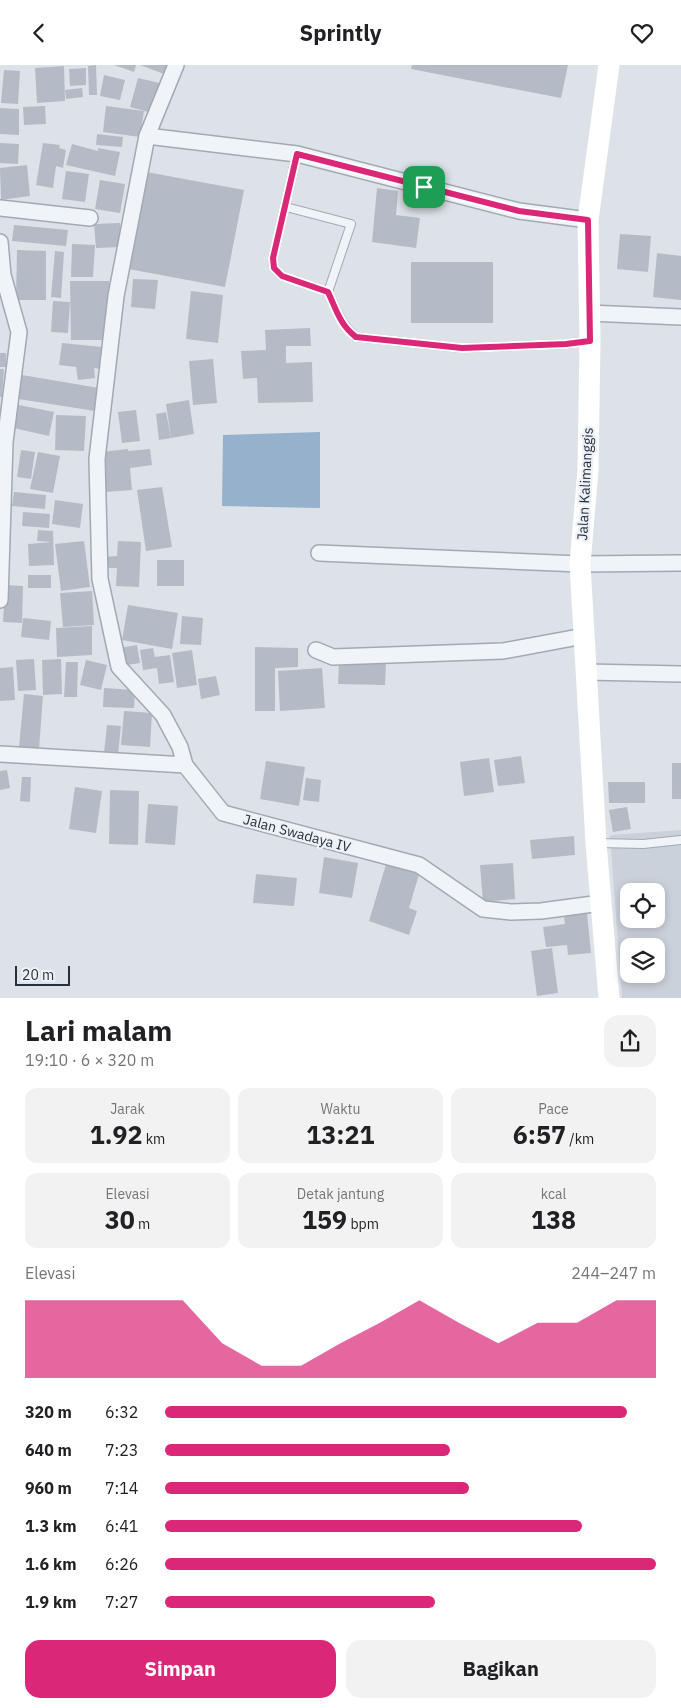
<!DOCTYPE html>
<html lang="id">
<meta charset="utf-8">
<style>
body{margin:0;font-family:"IBM Plex Sans",sans-serif;background:#f2f2f2;color:#202124;height:100vh;display:flex;flex-direction:column;font-size:19px;white-space:nowrap}
*{box-sizing:border-box;margin:0}
p{font-size:16px;color:#757577}
.icon{flex:none;width:28px;height:28px;fill:none;stroke:currentColor;stroke-width:2;stroke-linecap:round;stroke-linejoin:round}
.map{position:relative;height:933px;overflow:hidden}
.details{display:flex;flex-direction:column;background:#fff;flex:1}
.details>*{flex:none}
.buttons{position:absolute;left:620px;top:818px;display:grid;gap:10px}
.buttons a{display:grid;place-items:center;width:45px;height:45px;border-radius:10px;background:#fff;box-shadow:0 2px 8px #0003;font-size:25px}
.scale{position:absolute;left:15px;bottom:12px;width:55px;box-sizing:border-box;padding-left:5px;border:2px solid #253041;border-top:0;font-size:14px;line-height:18px;white-space:nowrap;color:#253041;-webkit-text-stroke:4px #edf1f6;paint-order:stroke}
.pin{position:absolute;display:grid;place-items:center;width:42px;height:42px;color:#fff;margin:-21px;border-radius:10px;box-shadow:0 2px 8px #0006}
.round{display:grid;place-items:center;flex:none;width:52px;height:52px;border-radius:15px;background:#f2f2f2}
.summary{display:flex;align-items:center;justify-content:space-between;height:85px;padding:0 25px}
h1{font-size:28px;font-weight:700;line-height:38px}
.stats{display:grid;grid-template-columns:repeat(3,1fr);gap:8px;height:85px;padding:5px 25px}
.stats div{display:grid;align-content:center;border-radius:12px;background:#f2f2f2;text-align:center}
.stats b{font-size:25px;font-weight:700}
.stats small{font-size:14px;font-weight:400}
.stats p{font-size:14px}
.chart{height:140px;padding:10px 25px}
.chart p{display:flex;justify-content:space-between}
.chart svg{width:100%;height:90px;margin-top:5px;fill:#db2777;opacity:.7}
.primary-button{display:flex;gap:10px;margin-top:auto;padding:10px 25px}
.primary-button a{flex:1;height:58px;border-radius:15px;background:#db2777;color:#fff;font-size:20px;font-weight:700;line-height:58px;text-align:center}
.primary-button a+a{background:#f2f2f2;color:#202124}
ul{padding:0 25px;list-style:none;font-size:16px}
li{display:grid;grid-template-columns:80px 60px 1fr;align-items:center;height:38px}
li i{height:12px;border-radius:6px;background:#db2777}
header{display:flex;justify-content:space-between;align-items:center;height:65px;padding:0 25px;background:#fff;font-size:22px;font-weight:700}
.map>svg:first-child{display:block}
</style>
<header><svg class="icon" aria-label="back" viewBox="0 0 24 24"><path d="M15 5l-7 7 7 7"/></svg>Sprintly<svg class="icon" aria-label="heart" viewBox="0 0 24 24"><path d="M12 20l-8-8c-3-5 5-10 8-4 3-6 11-1 8 4z"/></svg></header>
<div class="map">
<svg width="681" height="933" viewBox="0 0 681 933">
<rect width="100%" height="100%" fill="#dde2e9"/>
<!-- built -->
<path fill="#cbd1db" fill-rule="evenodd" d="M681 765V933H622L610 770ZM629 826H656V854H629ZM629 881H656V909H629Z"/>
<!-- water -->
<polygon fill="#95b1cc" points="320,367 320,443 222,441 223,370"/>
<!-- building -->
<g fill="#b4bbc6">
<polygon points="96,0 97,30 89,30 88,1"/>
<polygon points="114,0 136,0 134,7"/>
<polygon points="140,0 167,0 164,9"/>
<polygon points="412,0 568,0 561,33 411,4"/>
<polygon points="64,1 65,36 37,38 35,3"/>
<polygon points="86,3 86,20 70,21 69,4"/>
<polygon points="4,5 20,6 18,39 1,38"/>
<polygon points="104,10 125,15 120,35 100,31"/>
<polygon points="138,13 160,18 152,48 130,42"/>
<polygon points="82,23 83,32 66,34 65,25"/>
<polygon points="45,41 46,59 24,60 23,42"/>
<polygon points="106,41 144,46 140,72 103,67"/>
<polygon points="0,43 19,44 19,70 0,69"/>
<polygon points="97,69 123,72 122,82 96,80"/>
<polygon points="0,78 19,79 18,99 0,98"/>
<polygon points="43,78 60,80 59,83 66,85 63,103 56,101 53,123 36,120"/>
<polygon points="72,79 98,86 98,83 120,87 115,111 66,100"/>
<polygon points="27,100 30,131 1,135 0,103"/>
<polygon points="66,106 89,109 85,137 62,134"/>
<polygon points="141,106 244,125 225,222 123,203"/>
<polygon points="100,115 125,119 120,148 95,144"/>
<polygon points="377,123 398,126 396,150 420,153 416,183 372,177"/>
<polygon points="120,158 121,182 96,183 94,159"/>
<polygon points="14,160 68,165 66,181 12,176"/>
<polygon points="620,169 651,171 648,207 617,204"/>
<polygon points="72,179 95,180 93,212 71,212"/>
<polygon points="17,185 46,186 46,235 16,235"/>
<polygon points="55,186 64,187 61,233 51,232"/>
<polygon points="657,188 681,191 681,235 653,232"/>
<rect x="411" y="197" width="82" height="61"/>
<polygon points="133,214 158,215 155,244 131,242"/>
<polygon points="70,216 109,216 110,275 71,275"/>
<polygon points="191,226 223,230 218,278 186,274"/>
<polygon points="53,236 70,237 68,268 51,267"/>
<polygon points="310,263 311,281 286,281 286,298 312,297 313,337 258,338 257,313 243,314 241,286 266,285 265,265"/>
<polygon points="62,278 102,282 100,304 94,303 95,313 78,315 76,302 59,300"/>
<rect x="0" y="288" width="6" height="14"/>
<polygon points="213,294 217,338 193,340 189,296"/>
<polygon points="0,304 4,304 2,332 0,332"/>
<polygon points="16,309 99,323 95,346 12,333"/>
<polygon points="189,335 194,369 171,373 166,339"/>
<polygon points="14,339 54,347 49,371 9,362"/>
<polygon points="136,345 140,376 122,378 118,347"/>
<polygon points="166,347 171,373 159,375 156,349"/>
<polygon points="56,350 86,351 84,386 55,385"/>
<polygon points="128,384 128,386 150,384 152,400 130,403 132,425 105,427 101,387"/>
<polygon points="21,385 35,387 31,414 17,412"/>
<polygon points="38,387 60,391 53,428 30,424"/>
<polygon points="162,422 172,482 146,486 137,425"/>
<polygon points="14,427 46,430 45,444 12,441"/>
<polygon points="55,435 83,439 80,463 52,459"/>
<polygon points="23,447 50,449 49,463 22,461"/>
<polygon points="38,465 53,466 54,500 29,501 28,479 52,477 37,476"/>
<polygon points="84,476 90,522 61,526 55,479"/>
<polygon points="118,476 141,477 139,522 116,521 117,503 105,503 104,492 117,491"/>
<rect x="157" y="495" width="27" height="26"/>
<rect x="28" y="510" width="23" height="13"/>
<polygon points="5,520 23,521 22,558 3,557"/>
<polygon points="92,526 94,560 63,562 60,528"/>
<polygon points="128,540 178,548 172,584 122,575"/>
<polygon points="182,551 203,553 201,580 180,579"/>
<polygon points="23,553 51,556 49,575 21,572"/>
<polygon points="92,561 92,590 57,592 56,563"/>
<polygon points="137,580 140,598 121,601 119,583"/>
<polygon points="255,582 298,583 298,602 275,603 275,646 255,646"/>
<polygon points="153,583 155,592 170,590 174,617 159,619 157,603 143,605 140,585"/>
<polygon points="192,585 197,620 177,623 172,588"/>
<polygon points="34,594 36,625 18,626 16,595"/>
<polygon points="61,594 62,629 43,630 42,595"/>
<polygon points="86,595 107,600 101,625 80,620"/>
<polygon points="66,597 78,597 77,632 64,632"/>
<polygon points="339,598 386,598 385,620 338,619"/>
<polygon points="13,602 15,635 0,636 0,603"/>
<polygon points="322,603 325,643 280,646 278,606"/>
<polygon points="216,611 220,630 201,634 198,614"/>
<polygon points="104,623 135,625 134,643 103,642"/>
<polygon points="24,629 43,631 39,684 19,682"/>
<polygon points="124,646 152,648 150,682 121,680"/>
<polygon points="107,660 121,661 118,689 104,688"/>
<polygon points="521,691 525,718 498,721 494,695"/>
<polygon points="489,693 494,727 464,731 460,697"/>
<polygon points="266,696 305,702 299,741 260,734"/>
<rect x="672" y="698" width="9" height="36"/>
<polygon points="7,705 10,723 0,725 0,706"/>
<polygon points="22,712 31,712 30,737 20,736"/>
<polygon points="306,713 321,715 319,737 303,735"/>
<polygon points="608,717 645,717 645,738 609,738"/>
<polygon points="75,722 102,726 96,768 69,764"/>
<polygon points="110,725 139,726 138,780 109,779"/>
<polygon points="148,739 178,741 175,780 145,778"/>
<polygon points="627,742 631,764 613,767 609,745"/>
<polygon points="574,771 575,790 532,794 530,775"/>
<polygon points="324,792 358,798 352,833 319,828"/>
<polygon points="387,796 420,806 409,843 417,846 409,870 369,856"/>
<polygon points="513,798 515,834 483,837 480,800"/>
<polygon points="256,809 297,813 294,841 253,838"/>
<polygon points="587,848 591,888 568,890 567,880 546,882 543,862 565,859 564,851"/>
<polygon points="552,883 558,928 537,931 531,886"/>
</g>
<g fill="none" stroke-linecap="round" stroke-linejoin="round">
<defs>
<g id="lane">
<polyline points="297,89 273,193 274,203 282,211 328,227"/>
<path d="M286 142 351 159 328 227C336 244 341 260 356 272L461 283 566 279 588 276"/>
<polyline points="598,778 643,779 681,775"/>
</g>
<g id="street">
<polyline points="176,0 147,71 116,231 97,394 100,514 119,602 163,650 180,682 185,700 223,748 419,800 483,844 511,847 541,846 601,838"/>
<polyline points="147,71 297,89 519,146 588,155"/>
<polyline points="0,143 90,153"/>
<polyline points="0,177 3,210 19,267 5,377 0,535"/>
<polyline points="589,248 681,252"/>
<polyline points="319,488 580,499 681,498"/>
<polyline points="316,585 333,592 503,586 584,571"/>
<polyline points="586,607 681,609"/>
<polyline points="0,689 185,700"/>
</g>
</defs>
<!-- lane casing -->
<use href="#lane" stroke="#a2a9b3" stroke-width="10"/>
<!-- street casing -->
<use href="#street" stroke="#a2a9b3" stroke-width="18"/>
<!-- lane -->
<use href="#lane" stroke="#f0f3f7" stroke-width="8"/>
<!-- street -->
<use href="#street" stroke="#f0f3f7" stroke-width="15"/>
<!-- secondary -->
<polyline stroke="#fff" stroke-width="21" points="609,0 588,155 590,275 588,405 580,499 596,778 609,933"/>
</g>
<g fill="none" stroke-linecap="round" stroke-linejoin="round">
<defs>
<path id="route" d="M297 89 519 146 588 155 590 276 566 279 462 283 356 272C340 260 336 244 328 227L282 211 274 203 273 193Z"/>
</defs>
<!-- route casing -->
<use href="#route" stroke="#fff" stroke-width="10"/>
<!-- route -->
<use href="#route" stroke="#db2777" stroke-width="6"/>
</g>
<g text-anchor="middle" dominant-baseline="central" stroke-width="4.5" stroke-linejoin="round" paint-order="stroke">
<!-- street labels -->
<g font-size="14" fill="#253041" stroke="#edf1f6">
<text transform="translate(585 419) rotate(-87)">Jalan Kalimanggis</text>
<text transform="translate(297 768) rotate(15)">Jalan Swadaya IV</text>
</g>
</g>
</svg>
<div class="buttons">
<a><svg class="icon" aria-label="locate" viewBox="0 0 24 24"><circle cx="12" cy="12" r="6"/><path d="M12 2v4M12 18v4M2 12h4M18 12h4"/></svg></a>
<a><svg class="icon" aria-label="layers" viewBox="0 0 24 24"><path d="M12 4l9 5-9 5-9-5zM3 14l9 5 9-5"/></svg></a>
</div>
<div class="scale">20 m</div>
<div class="pin" style="left:424px;top:122px;background:#1e9e55"><svg class="icon" aria-label="arrive" viewBox="0 0 24 24"><path d="M6 21V4h12l-3 4 3 4H6"/></svg></div>
</div>
<section class="details">
<div class="summary"><div><h1>Lari malam</h1><p>19:10 · 6 × 320 m</p></div><a class="round"><svg class="icon" aria-label="share" viewBox="0 0 24 24"><path d="M12 15V3M7 8l5-5 5 5M5 13v7h14v-7"/></svg></a></div>
<div class="stats">
<div><p>Jarak</p><b>1.92<small> km</small></b></div>
<div><p>Waktu</p><b>13:21</b></div>
<div><p>Pace</p><b>6:57<small> /km</small></b></div>
</div>
<div class="stats">
<div><p>Elevasi</p><b>30<small> m</small></b></div>
<div><p>Detak jantung</p><b>159<small> bpm</small></b></div>
<div><p>kcal</p><b>138</b></div>
</div>
<div class="chart"><p><span>Elevasi</span>244–247 m</p>
<svg viewBox="0 0 160 44" preserveAspectRatio="none"><path d="M0 44V6L10 6L20 6L30 6L40 6L50 27L60 38L70 38L80 27L90 17L100 6L110 17L120 27L130 17L140 17L150 6L160 6V44z"/></svg>
</div>
<ul>
<li><b>320 m</b>6:32<i style="width:94%"></i></li>
<li><b>640 m</b>7:23<i style="width:58%"></i></li>
<li><b>960 m</b>7:14<i style="width:62%"></i></li>
<li><b>1.3 km</b>6:41<i style="width:85%"></i></li>
<li><b>1.6 km</b>6:26<i style="width:100%"></i></li>
<li><b>1.9 km</b>7:27<i style="width:55%"></i></li>
</ul>
<div class="primary-button"><a>Simpan</a><a>Bagikan</a></div>
</section>
